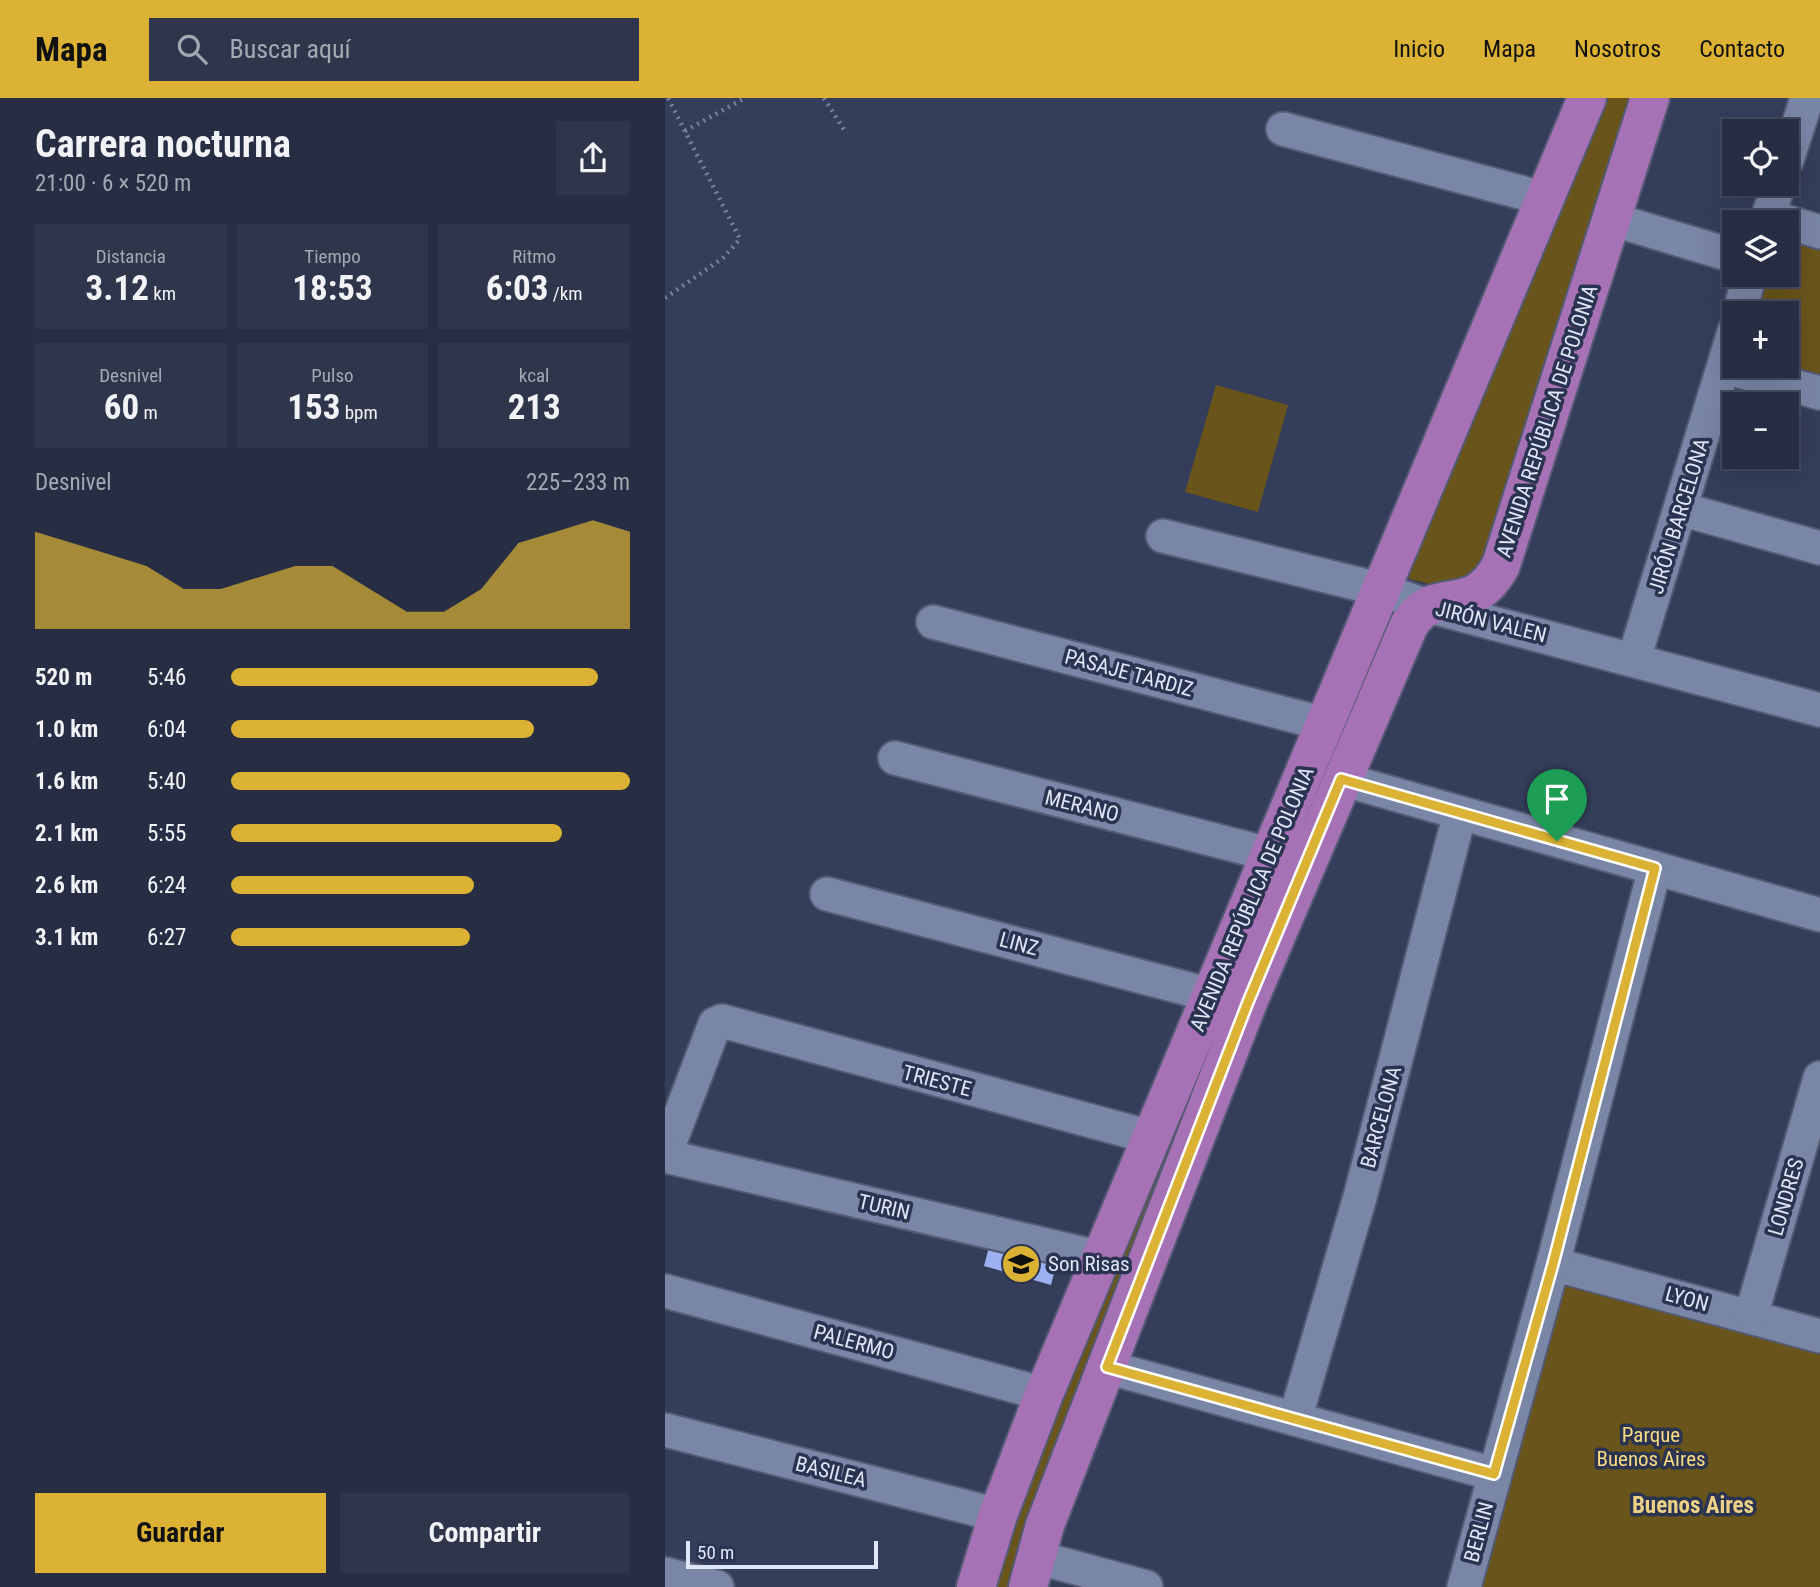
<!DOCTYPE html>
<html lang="es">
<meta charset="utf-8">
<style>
body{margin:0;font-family:"Roboto Condensed",sans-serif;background:#2f364b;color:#f1f3f6;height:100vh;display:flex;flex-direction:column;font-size:26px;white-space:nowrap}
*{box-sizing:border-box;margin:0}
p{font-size:23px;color:#a4a8b2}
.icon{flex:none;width:38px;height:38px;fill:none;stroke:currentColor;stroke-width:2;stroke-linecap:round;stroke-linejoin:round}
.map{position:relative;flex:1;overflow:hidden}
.details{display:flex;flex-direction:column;background:#272e44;width:665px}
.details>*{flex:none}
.buttons{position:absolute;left:1057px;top:21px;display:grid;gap:14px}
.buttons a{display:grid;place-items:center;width:77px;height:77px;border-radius:0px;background:#272e44;box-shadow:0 7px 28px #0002,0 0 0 2px #434a5d;font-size:35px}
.scale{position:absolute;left:21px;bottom:18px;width:192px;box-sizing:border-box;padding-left:7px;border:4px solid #dfe6f8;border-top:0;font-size:19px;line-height:24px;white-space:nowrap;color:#dfe6f8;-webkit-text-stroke:5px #2a334f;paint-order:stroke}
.pin{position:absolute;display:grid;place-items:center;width:60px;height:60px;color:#fff;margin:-72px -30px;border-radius:50% 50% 50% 0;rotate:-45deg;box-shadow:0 0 7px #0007}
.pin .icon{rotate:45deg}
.round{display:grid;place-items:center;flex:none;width:74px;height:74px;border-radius:0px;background:#2f364b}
.head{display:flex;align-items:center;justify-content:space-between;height:119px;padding:0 35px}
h1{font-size:38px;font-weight:700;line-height:52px}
.stats{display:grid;grid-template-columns:repeat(3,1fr);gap:10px;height:119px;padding:7px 35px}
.stats div{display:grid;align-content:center;border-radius:0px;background:#2f364b;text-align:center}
.stats b{font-size:35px;font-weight:700}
.stats small{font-size:19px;font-weight:400}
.stats p{font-size:19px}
.chart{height:196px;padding:14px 35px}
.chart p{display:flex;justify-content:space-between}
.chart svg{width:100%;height:126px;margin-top:7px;fill:#dbb233;opacity:.7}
.primary-button{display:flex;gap:14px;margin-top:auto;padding:14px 35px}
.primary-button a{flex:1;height:80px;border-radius:0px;background:#dbb233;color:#111;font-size:28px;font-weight:700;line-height:80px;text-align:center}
.primary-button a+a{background:#2f364b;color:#f1f3f6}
ul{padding:0 35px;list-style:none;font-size:23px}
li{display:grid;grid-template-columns:112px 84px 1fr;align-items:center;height:52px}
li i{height:18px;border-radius:9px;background:#dbb233}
header{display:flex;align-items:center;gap:42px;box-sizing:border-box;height:98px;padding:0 35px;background:#dbb233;color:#111}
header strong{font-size:33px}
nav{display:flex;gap:38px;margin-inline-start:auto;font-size:24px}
.search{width:490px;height:63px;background:#2f364b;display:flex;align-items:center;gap:18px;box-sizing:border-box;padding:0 24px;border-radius:0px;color:#a4a8b2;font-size:26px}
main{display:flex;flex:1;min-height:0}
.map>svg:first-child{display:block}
</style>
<header>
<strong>Mapa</strong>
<div class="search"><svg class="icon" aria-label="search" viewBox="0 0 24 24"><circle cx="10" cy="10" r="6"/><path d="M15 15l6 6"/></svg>Buscar aquí</div>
<nav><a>Inicio</a><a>Mapa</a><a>Nosotros</a><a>Contacto</a></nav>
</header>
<main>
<section class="details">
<div class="head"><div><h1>Carrera nocturna</h1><p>21:00 · 6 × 520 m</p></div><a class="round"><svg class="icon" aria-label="share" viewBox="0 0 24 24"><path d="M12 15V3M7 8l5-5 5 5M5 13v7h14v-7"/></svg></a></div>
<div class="stats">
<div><p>Distancia</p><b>3.12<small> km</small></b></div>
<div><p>Tiempo</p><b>18:53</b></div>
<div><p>Ritmo</p><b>6:03<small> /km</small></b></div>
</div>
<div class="stats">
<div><p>Desnivel</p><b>60<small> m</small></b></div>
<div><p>Pulso</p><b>153<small> bpm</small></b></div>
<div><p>kcal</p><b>213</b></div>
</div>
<div class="chart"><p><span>Desnivel</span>225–233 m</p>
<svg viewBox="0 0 160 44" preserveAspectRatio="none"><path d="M0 44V10L10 14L20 18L30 22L40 30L50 30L60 26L70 22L80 22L90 30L100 38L110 38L120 30L130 14L140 10L150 6L160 10V44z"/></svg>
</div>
<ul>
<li><b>520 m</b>5:46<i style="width:92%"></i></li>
<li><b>1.0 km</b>6:04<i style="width:76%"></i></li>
<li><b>1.6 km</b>5:40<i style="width:100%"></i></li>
<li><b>2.1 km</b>5:55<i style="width:83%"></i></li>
<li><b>2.6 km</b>6:24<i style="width:61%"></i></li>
<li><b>3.1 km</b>6:27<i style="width:60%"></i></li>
</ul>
<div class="primary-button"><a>Guardar</a><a>Compartir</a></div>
</section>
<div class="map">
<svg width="1155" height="1489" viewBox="0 0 1155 1489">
<rect width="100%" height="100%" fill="#343d5a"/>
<!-- green -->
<g fill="#69551b">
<polygon points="936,0 975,0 830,464 787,492 745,481 741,474"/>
<polygon points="1122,128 1155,138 1155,281 1111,268 1122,268 1122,215 1092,215 1103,177 1122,177"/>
<polygon points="551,287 623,307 593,414 520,394"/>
<polygon points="722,506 739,514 354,1489 327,1489 353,1404"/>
<polygon points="888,1178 1155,1250 1155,1489 802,1489"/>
</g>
<!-- building -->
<polygon fill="#9cb1f0" points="325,1145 392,1164 386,1187 319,1168"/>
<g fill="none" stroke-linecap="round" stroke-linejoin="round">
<defs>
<g id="minor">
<polyline points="618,31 881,101"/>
<polyline points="1122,62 1142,0"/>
<polyline points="1103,118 1155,134"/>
<polyline points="946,121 1069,158"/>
<polyline points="1101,124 1114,86"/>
<polyline points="1074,215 1085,177"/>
<polyline points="1060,269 1155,295"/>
<polyline points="1016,411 1155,450"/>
<polyline points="498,438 714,491 760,507 1155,612"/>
<polyline points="268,524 660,626"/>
<polyline points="969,561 1069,234"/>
<polyline points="230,660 604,756"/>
<polyline points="676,681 1155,817"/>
<polyline points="162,796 546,897"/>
<polyline points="0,1057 50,926 57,923 489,1040"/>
<polyline points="0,1058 437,1160"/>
<polyline points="888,1166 1155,1238"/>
<polyline points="0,1193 379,1296"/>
<polyline points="1086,1218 1155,980"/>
<polyline points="442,1269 829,1376"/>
<polyline points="630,1321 695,1099 795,715"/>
<polyline points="0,1332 333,1417"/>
<polyline points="371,1459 481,1489"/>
<polyline points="0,1476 52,1489"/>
<polyline points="799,1489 888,1166 990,770"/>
</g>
<g id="major">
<polyline points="311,1489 333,1417 379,1296 922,0"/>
<path d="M363 1489 380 1427 583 904 744 527C772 483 806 523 836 467L985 0"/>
</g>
</defs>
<!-- minor casing -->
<use href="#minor" stroke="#535a72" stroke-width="37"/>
<!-- major casing -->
<use href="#major" stroke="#535a72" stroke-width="42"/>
<!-- path -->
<g stroke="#7b839c" stroke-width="4.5" stroke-dasharray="2 5" stroke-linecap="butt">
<polyline points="159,0 181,35"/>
<polyline points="20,33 80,0"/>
<polyline points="0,200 58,160 75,141 3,0"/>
</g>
<!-- minor -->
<use href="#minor" stroke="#7a86a6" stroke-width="33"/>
<!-- major -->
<use href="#major" stroke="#a772b5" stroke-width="38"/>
</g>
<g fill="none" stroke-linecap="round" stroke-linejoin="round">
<defs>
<polygon id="route" points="676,681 990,770 888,1166 829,1376 442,1269 583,904"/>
</defs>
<!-- route casing -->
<use href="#route" stroke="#fff" stroke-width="14"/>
<!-- route -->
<use href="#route" stroke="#dbb233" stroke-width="9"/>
</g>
<!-- icons -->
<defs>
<symbol id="school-disc" viewBox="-11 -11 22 22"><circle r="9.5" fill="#dbb233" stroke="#2a334f"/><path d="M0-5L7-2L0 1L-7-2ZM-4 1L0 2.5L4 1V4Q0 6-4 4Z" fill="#111"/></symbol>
</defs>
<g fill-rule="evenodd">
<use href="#school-disc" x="334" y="1144" width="44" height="44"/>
</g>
<g text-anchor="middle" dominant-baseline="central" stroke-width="7" stroke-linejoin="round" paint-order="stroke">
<!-- street labels -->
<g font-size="21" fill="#dfe6f8" stroke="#2a334f">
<text transform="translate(882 323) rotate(-72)">AVENIDA REPÚBLICA DE POLONIA</text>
<text transform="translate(1014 418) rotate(-73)">JIRÓN BARCELONA</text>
<text transform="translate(826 524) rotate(14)">JIRÓN VALEN</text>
<text transform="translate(464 575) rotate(15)">PASAJE TARDIZ</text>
<text transform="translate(417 708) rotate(14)">MERANO</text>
<text transform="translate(587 801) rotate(-67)">AVENIDA REPÚBLICA DE POLONIA</text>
<text transform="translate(354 846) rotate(15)">LINZ</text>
<text transform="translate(272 983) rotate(15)">TRIESTE</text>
<text transform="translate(716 1019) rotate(-75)">BARCELONA</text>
<text transform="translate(1121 1099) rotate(-74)">LONDRES</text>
<text transform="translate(219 1109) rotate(13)">TURIN</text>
<text transform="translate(1022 1201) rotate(15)">LYON</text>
<text transform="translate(189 1244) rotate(15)">PALERMO</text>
<text transform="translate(166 1374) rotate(14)">BASILEA</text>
<text transform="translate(814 1434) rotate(-75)">BERLIN</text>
</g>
<!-- poi labels -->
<g font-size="21" fill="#dfe6f8" stroke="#2a334f" text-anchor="start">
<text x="383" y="1166">Son Risas</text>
</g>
<!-- park labels -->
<g font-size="21" fill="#fada83" stroke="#2a334f">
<text x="986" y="1337">Parque<tspan x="986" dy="24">Buenos Aires</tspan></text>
</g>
<!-- neighbourhood labels -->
<g font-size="23" font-weight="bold" fill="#eed186" stroke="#2a334f">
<text x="1028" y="1407">Buenos Aires</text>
</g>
</g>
</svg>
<div class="buttons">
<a><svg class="icon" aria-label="locate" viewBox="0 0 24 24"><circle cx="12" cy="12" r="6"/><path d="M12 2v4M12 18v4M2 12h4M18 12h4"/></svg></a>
<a><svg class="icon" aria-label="layers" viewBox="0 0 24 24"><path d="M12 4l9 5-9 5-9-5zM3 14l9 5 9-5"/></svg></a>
<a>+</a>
<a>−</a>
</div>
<div class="scale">50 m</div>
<div class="pin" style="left:892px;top:743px;background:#1e9e55"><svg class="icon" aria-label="arrive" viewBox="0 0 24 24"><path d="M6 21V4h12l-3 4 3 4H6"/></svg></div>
</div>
</main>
